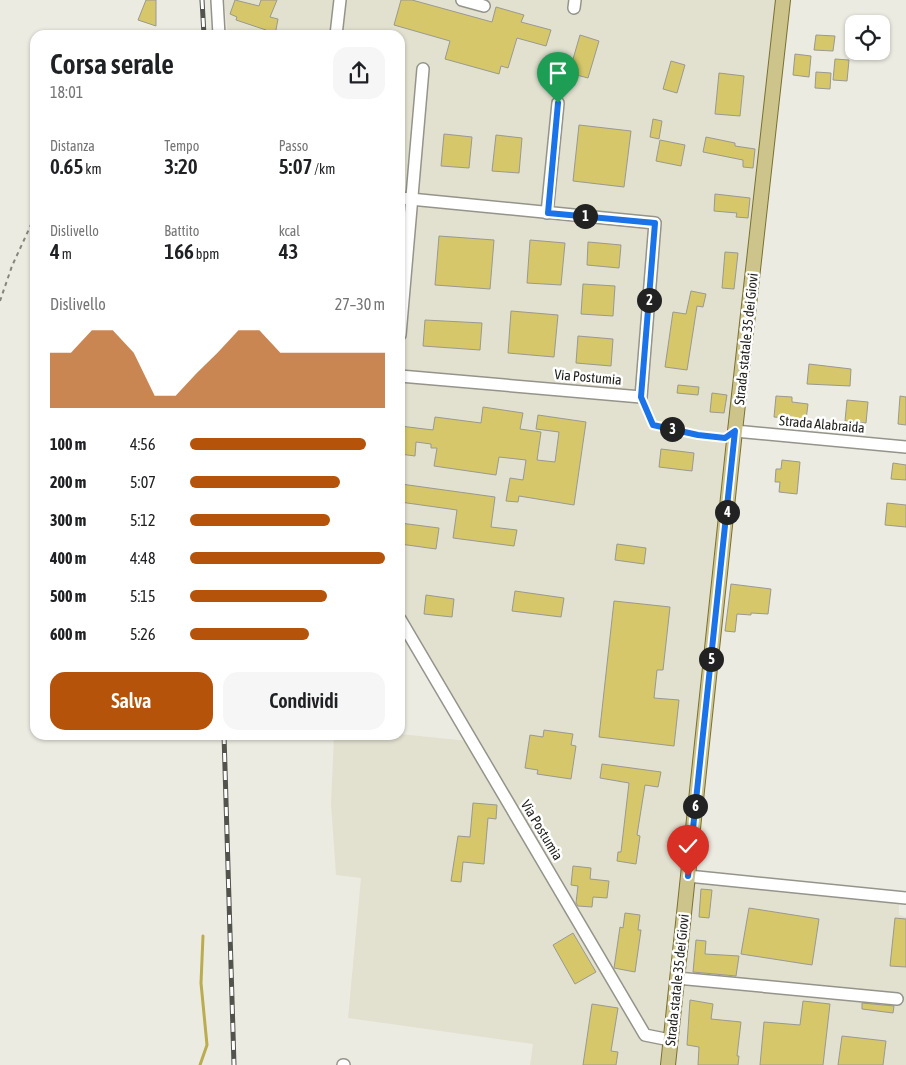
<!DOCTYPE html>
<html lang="it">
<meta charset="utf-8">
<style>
body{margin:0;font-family:"Asap Condensed",sans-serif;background:#f6f6f6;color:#202124;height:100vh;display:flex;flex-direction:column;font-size:19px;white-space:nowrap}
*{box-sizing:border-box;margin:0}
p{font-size:16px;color:#757577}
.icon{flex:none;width:28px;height:28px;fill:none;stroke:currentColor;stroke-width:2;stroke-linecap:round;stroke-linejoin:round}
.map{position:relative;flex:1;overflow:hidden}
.panel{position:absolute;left:30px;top:30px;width:375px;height:710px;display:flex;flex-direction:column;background:#fff;border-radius:15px;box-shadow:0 1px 4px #0004}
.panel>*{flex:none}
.buttons{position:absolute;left:845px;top:15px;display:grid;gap:10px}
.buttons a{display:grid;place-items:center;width:45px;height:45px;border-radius:10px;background:#fff;box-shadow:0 1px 4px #0004;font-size:25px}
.pin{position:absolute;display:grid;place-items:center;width:42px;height:42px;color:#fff;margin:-51px -21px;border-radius:50% 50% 50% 0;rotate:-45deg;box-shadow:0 0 5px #0007}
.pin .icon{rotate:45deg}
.km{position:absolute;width:25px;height:25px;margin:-12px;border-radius:50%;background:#222;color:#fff;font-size:14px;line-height:25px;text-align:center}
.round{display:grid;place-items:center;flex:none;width:52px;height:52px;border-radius:15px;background:#f6f6f6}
.headline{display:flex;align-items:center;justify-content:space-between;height:85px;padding:0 20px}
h1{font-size:28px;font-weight:600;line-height:38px}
.figures{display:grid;grid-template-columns:repeat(3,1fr);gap:8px;height:85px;padding:5px 20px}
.figures div{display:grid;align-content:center}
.figures b{font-size:21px;font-weight:600}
.figures small{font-size:14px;font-weight:400}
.figures p{font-size:14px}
.chart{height:140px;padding:10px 20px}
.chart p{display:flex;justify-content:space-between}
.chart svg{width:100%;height:90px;margin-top:5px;fill:#b45309;opacity:.7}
.primary-button{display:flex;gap:10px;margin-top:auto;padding:10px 20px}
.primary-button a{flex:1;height:58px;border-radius:15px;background:#b45309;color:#fff;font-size:20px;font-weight:600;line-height:58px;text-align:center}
.primary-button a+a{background:#f6f6f6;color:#202124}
ul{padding:0 20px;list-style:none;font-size:16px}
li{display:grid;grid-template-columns:80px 60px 1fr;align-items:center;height:38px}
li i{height:12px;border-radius:6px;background:#b45309}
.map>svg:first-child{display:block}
</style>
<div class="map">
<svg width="906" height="1065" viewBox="0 0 906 1065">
<rect width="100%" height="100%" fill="#ecebe2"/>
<!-- built -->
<polygon fill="#e2e0cf" points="224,0 777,0 682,879 896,901 899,903 899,915 906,917 906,1065 530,1065 533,1044 348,1018 361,878 336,875 331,804 334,735 400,734 478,742 400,609 400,35 228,35"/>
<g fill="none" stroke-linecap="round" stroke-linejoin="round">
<!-- stream -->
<polyline stroke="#baac4f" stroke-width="3" points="200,1065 207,1045 201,983 203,936"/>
</g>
<!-- building -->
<g fill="#d5c76a" stroke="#9a9990">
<polygon points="146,0 156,0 156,26 138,20"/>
<polygon points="235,0 259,6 261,0 277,0 270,17 278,19 275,35 265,35 266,30 236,20 237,17 230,14"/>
<polygon points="401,0 412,0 492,22 496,7 524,15 521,22 551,30 546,46 517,38 508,68 501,66 499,74 445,59 450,41 394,25"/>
<polygon points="580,35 599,41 588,78 569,73"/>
<polygon points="816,35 835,36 833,51 814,50"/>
<polygon points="795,54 811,56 809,77 793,75"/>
<polygon points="835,59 849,60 847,81 833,80"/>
<polygon points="671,61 685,65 677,93 663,89"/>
<polygon points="816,72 831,73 830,89 815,88"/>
<polygon points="719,73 744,76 740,116 715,114"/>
<polygon points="653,119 662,121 659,139 650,137"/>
<polygon points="579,125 631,131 624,187 573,181"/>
<polygon points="444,134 472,137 469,168 441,166"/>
<polygon points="496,135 522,138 519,173 492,171"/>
<polygon points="706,137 735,143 735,146 755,149 753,168 743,167 743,160 703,152"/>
<polygon points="660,140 685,145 681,166 656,161"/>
<polygon points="715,194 750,198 748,218 736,217 737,213 714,211"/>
<polygon points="439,236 494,240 490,289 435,285"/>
<polygon points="530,240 565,243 561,285 527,283"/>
<polygon points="588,242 621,245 619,268 587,265"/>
<polygon points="725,252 738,253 734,289 722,288"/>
<polygon points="583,284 615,286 613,316 581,314"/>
<polygon points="691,291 706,294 703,307 697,306 687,370 665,367 673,312 686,314"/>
<polygon points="511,311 558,315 554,357 508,353"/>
<polygon points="425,320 482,323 480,350 423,346"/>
<polygon points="578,336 613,339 611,366 576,363"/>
<polygon points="809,364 851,369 850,386 807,384"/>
<polygon points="678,385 699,387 698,395 677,393"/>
<polygon points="712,393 727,395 724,413 710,412"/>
<polygon points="776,396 792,397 792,402 808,404 806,420 774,417"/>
<polygon points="900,396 906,397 906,425 898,424"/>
<polygon points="847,400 868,402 866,423 845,421"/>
<polygon points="483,407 523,413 520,429 541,432 537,460 555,462 559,432 536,429 538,415 586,422 574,505 519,496 518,502 506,501 510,478 523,480 526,460 499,457 496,475 434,466 437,448 431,448 431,444 416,442 415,456 400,454 400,426 433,430 435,417 481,423"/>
<polygon points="661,449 694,453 692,471 659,467"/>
<polygon points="782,460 800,462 797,494 779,492 780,482 775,482 776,469 781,469"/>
<polygon points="893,463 906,465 906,480 891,479"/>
<polygon points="401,484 495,497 491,527 517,530 514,546 453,538 457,510 400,502"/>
<polygon points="887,503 906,505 906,527 885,525"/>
<polygon points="400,523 439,528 436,549 400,544"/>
<polygon points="617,544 646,548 644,564 615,560"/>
<polygon points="731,584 771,589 768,614 751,613 751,615 737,614 735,632 725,631"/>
<polygon points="515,591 564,598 561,617 512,611"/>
<polygon points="426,595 454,599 452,617 424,614"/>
<polygon points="614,601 670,607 663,670 657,670 654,698 679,700 674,746 599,737"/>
<polygon points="544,730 573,734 571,745 576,746 571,779 537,774 538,770 525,768 530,735 543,737"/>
<polygon points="602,764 661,772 658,787 645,785 637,835 640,836 636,864 617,861 618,852 621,852 629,783 600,778"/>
<polygon points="473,803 497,805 496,819 488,818 484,864 463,862 461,882 451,881 458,836 470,837"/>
<polygon points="573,866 591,868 590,879 609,881 607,898 593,897 592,907 578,906 576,903 578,886 571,885"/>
<polygon points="701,889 712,890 709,918 699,917"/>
<polygon points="749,908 819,919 812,965 741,954"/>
<polygon points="625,913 640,915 638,930 641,930 635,972 614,968 620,927 623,928"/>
<polygon points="895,918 906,919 906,967 890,966"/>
<polygon points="573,933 596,972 575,984 553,945"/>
<polygon points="696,940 706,941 705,954 739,956 736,976 693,972"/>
<polygon points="690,1000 713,1004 711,1019 741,1022 737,1056 739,1056 738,1065 698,1065 699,1047 687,1045"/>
<polygon points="803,1001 830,1004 823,1065 760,1065 764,1022 800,1025"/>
<polygon points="862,1003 894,1006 893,1013 862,1009"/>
<polygon points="592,1004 618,1008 611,1051 618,1052 616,1065 583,1065"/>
<polygon points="842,1036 886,1041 883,1065 838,1065"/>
</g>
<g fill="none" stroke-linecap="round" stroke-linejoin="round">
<defs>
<g id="minor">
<polyline points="217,0 219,35"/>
<polyline points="462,0 484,6"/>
<polyline points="574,8 575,0"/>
<polyline points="336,35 340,0"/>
<polyline points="400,198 655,223 641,397 400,376"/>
<polyline points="547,213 558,103"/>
<polyline points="400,335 423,69"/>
<polyline points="735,431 906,447"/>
<polyline points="400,619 645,1035 670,1040"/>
<polyline points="688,876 906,898"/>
<polyline points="677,978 897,999"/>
<polyline points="343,1065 344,1065"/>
</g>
<polyline id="major" points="668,1065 735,431 783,0"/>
</defs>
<!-- minor casing -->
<use href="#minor" stroke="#95948b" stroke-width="14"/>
<!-- major casing -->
<use href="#major" stroke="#797032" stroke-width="16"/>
<!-- path -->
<g stroke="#85857e" stroke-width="2" stroke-dasharray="4 4" stroke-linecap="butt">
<polyline points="0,301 12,266 35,216"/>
<polyline points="645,406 653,425 698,435 724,438"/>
</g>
<!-- minor -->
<use href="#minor" stroke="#fff" stroke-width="11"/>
<!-- major -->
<use href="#major" stroke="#ccc48b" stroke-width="14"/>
<defs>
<g id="rail">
<polyline points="202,0 204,35"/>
<polyline points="224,735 234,1065"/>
</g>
</defs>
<!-- rail casing -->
<use href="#rail" stroke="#53534d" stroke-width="5"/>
<!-- rail -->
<use href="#rail" stroke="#fff" stroke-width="3" stroke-dasharray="9" stroke-linecap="butt"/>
</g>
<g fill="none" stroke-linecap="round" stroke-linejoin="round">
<defs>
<polyline id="route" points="558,103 548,213 655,223 641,397 653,425 698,435 725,438 735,431 688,876"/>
</defs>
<!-- route casing -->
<use href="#route" stroke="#fff" stroke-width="10"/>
<!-- route -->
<use href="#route" stroke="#1a73e8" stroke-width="6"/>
</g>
<g text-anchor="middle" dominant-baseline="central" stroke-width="5" stroke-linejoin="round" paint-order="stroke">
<!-- street labels -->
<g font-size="14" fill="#1f1f1b" stroke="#fff">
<text transform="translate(746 339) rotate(-84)">Strada statale 35 dei Giovi</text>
<text transform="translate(588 377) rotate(5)">Via Postumia</text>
<text transform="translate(822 424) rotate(5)">Strada Alabraida</text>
<text transform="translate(542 830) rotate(59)">Via Postumia</text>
<text transform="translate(677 980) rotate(-84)">Strada statale 35 dei Giovi</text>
</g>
</g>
</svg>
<div class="buttons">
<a><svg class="icon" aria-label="locate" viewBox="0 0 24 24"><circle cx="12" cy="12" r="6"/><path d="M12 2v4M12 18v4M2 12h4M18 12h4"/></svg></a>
</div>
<div class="pin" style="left:558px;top:103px;background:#1e9e55"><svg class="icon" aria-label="arrive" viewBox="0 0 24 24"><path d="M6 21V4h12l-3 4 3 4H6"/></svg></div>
<div class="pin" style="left:688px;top:876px;background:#d93025"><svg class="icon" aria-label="check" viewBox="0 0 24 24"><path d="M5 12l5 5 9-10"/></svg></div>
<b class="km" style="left:585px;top:216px">1</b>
<b class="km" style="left:649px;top:300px">2</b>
<b class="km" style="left:672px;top:429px">3</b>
<b class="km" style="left:727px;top:512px">4</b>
<b class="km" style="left:711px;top:659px">5</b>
<b class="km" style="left:695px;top:806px">6</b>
<section class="panel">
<div class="headline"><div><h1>Corsa serale</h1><p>18:01</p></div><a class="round"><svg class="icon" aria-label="share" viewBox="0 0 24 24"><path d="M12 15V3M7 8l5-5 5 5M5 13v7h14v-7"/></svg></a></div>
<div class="figures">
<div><p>Distanza</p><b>0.65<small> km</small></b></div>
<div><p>Tempo</p><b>3:20</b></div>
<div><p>Passo</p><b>5:07<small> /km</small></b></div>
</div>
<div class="figures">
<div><p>Dislivello</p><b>4<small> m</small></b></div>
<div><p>Battito</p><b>166<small> bpm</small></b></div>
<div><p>kcal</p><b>43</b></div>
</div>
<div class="chart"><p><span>Dislivello</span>27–30 m</p>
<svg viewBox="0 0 160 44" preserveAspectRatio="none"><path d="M0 44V17L10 17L20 6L30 6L40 17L50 38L60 38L70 27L80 17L90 6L100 6L110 17L120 17L130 17L140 17L150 17L160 17V44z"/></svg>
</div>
<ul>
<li><b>100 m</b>4:56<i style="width:90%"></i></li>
<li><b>200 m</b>5:07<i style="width:77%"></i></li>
<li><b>300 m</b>5:12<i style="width:72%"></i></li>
<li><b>400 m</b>4:48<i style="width:100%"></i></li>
<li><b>500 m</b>5:15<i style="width:70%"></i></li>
<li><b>600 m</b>5:26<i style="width:61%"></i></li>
</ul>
<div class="primary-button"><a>Salva</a><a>Condividi</a></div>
</section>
</div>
